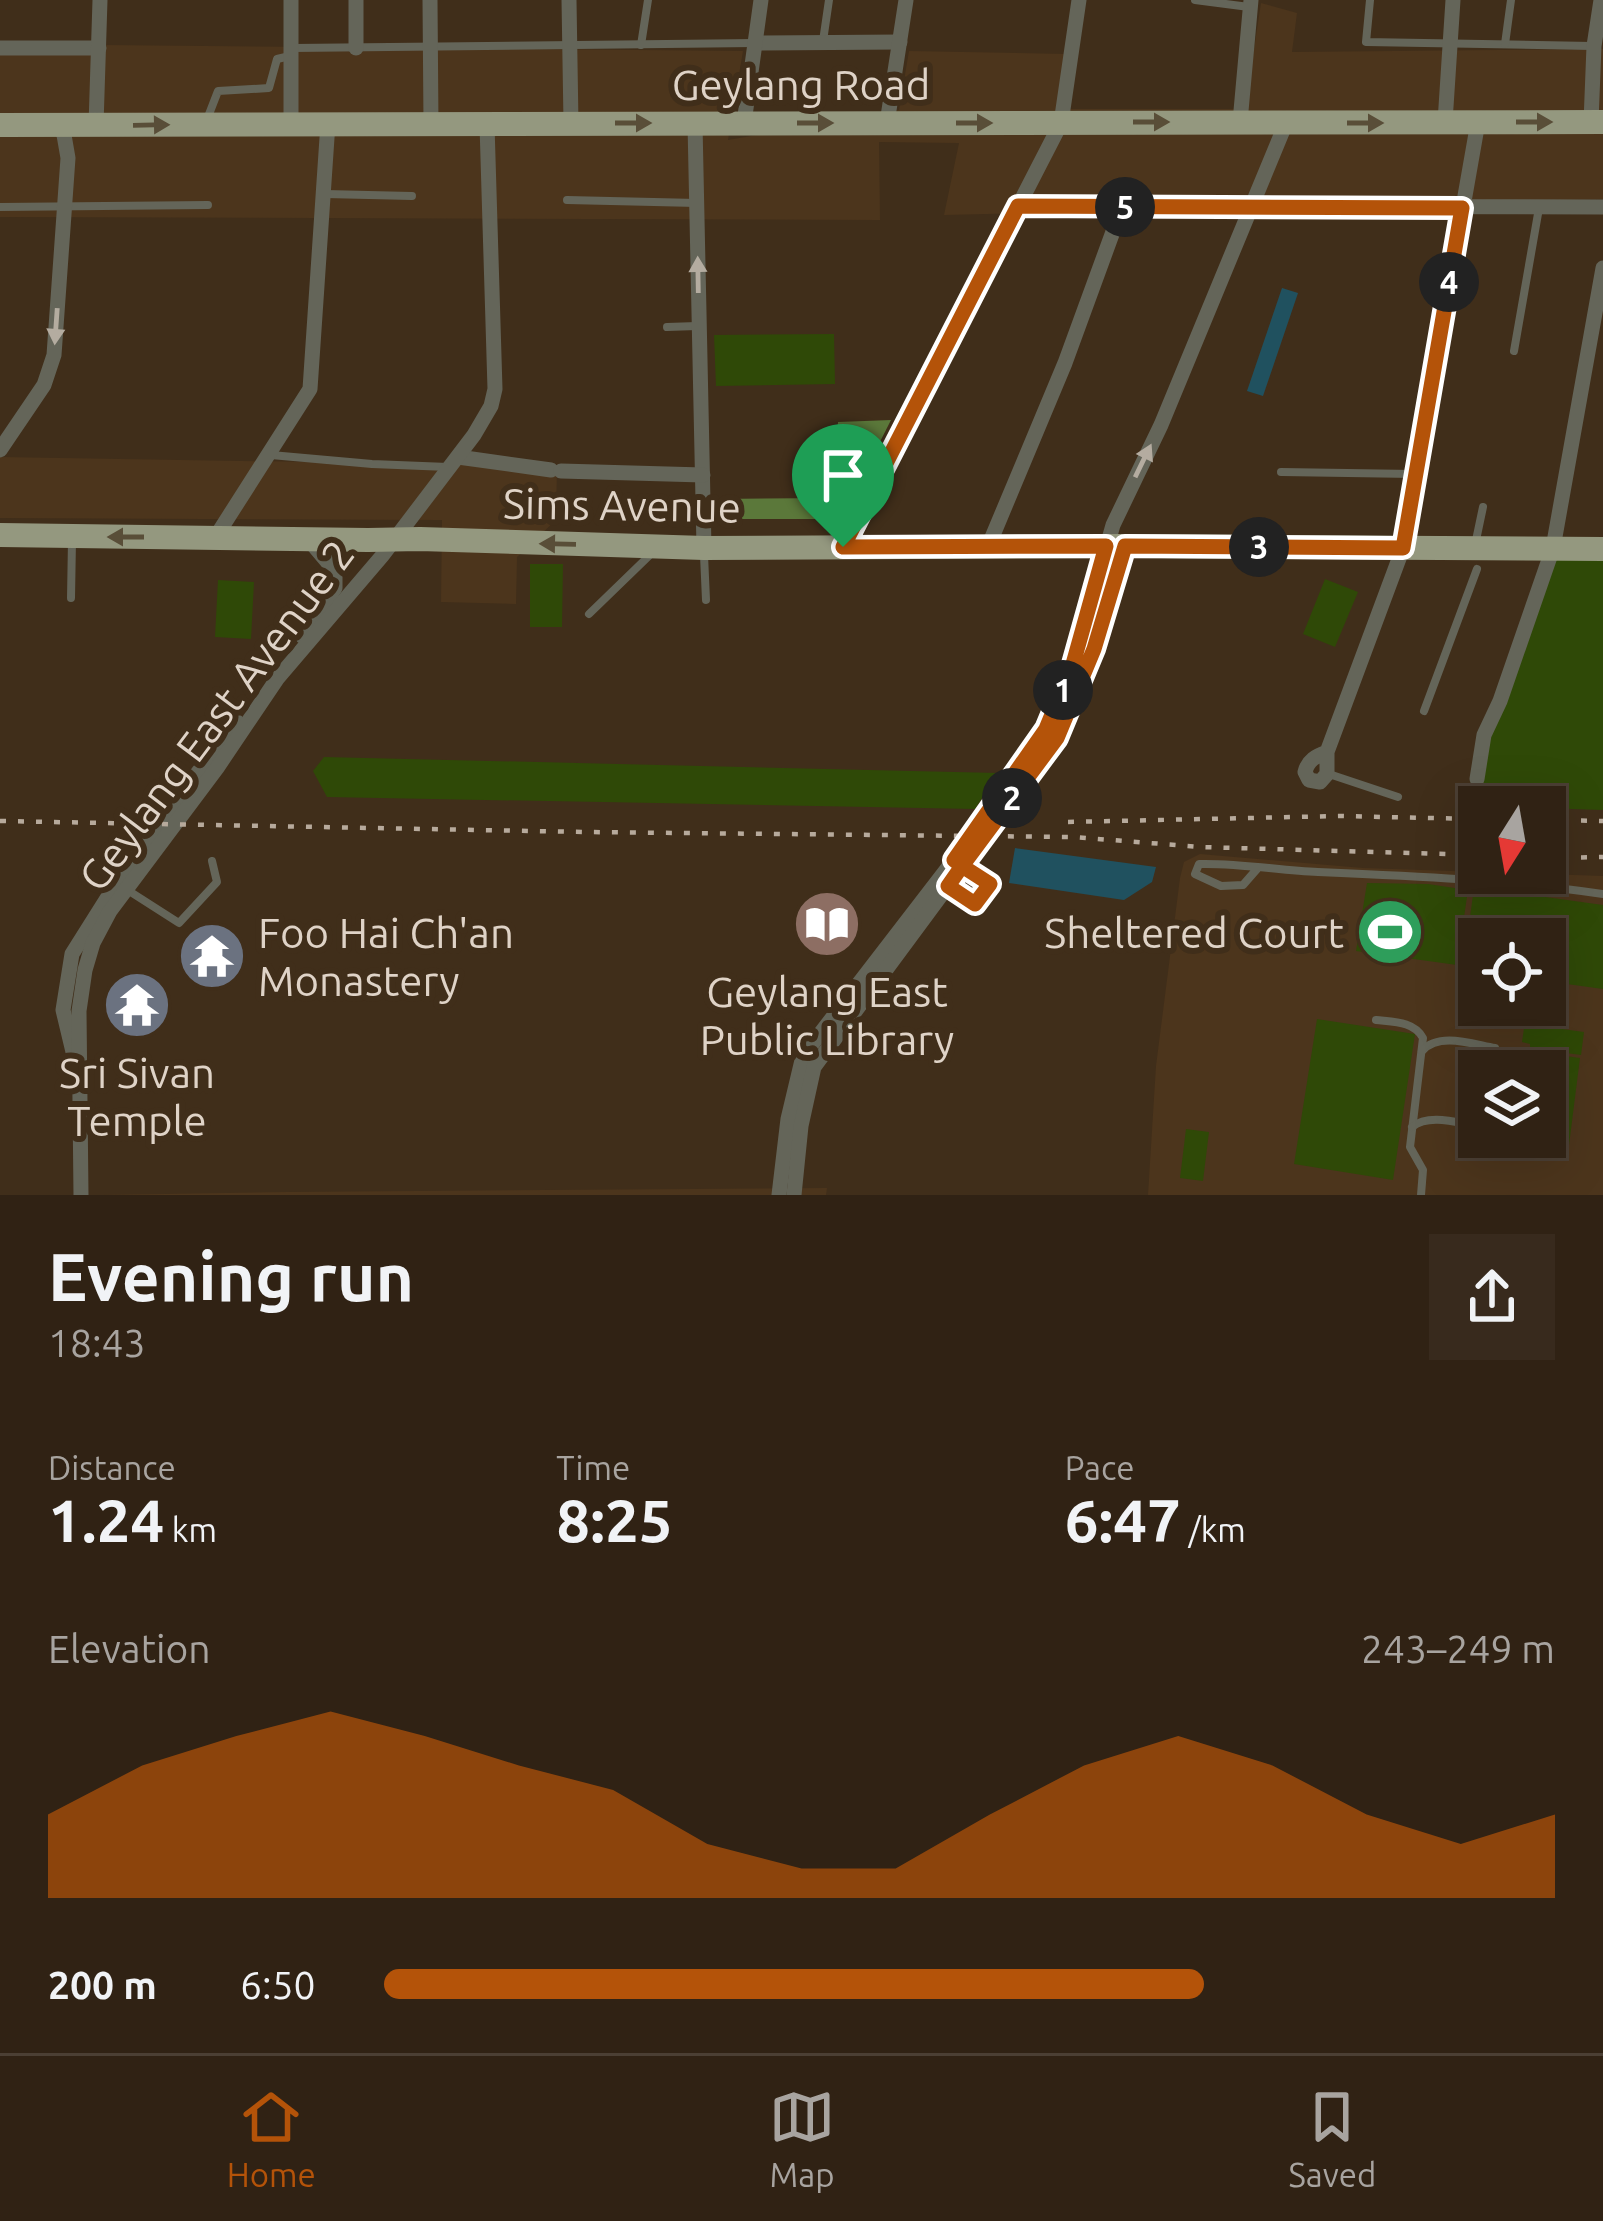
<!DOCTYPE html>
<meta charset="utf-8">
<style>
body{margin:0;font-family:Ubuntu,sans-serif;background:#382a1d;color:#f1f3f6;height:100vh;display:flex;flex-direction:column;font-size:45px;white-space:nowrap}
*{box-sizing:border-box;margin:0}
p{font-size:39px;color:#a8a4a0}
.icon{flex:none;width:66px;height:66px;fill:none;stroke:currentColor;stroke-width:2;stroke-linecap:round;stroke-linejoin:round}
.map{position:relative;height:1195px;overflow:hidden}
.details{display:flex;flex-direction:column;background:#302214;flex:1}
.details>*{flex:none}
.needle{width:78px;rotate:191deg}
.controls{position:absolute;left:1458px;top:786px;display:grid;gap:24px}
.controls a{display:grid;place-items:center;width:108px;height:108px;border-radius:0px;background:#302214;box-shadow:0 12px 48px #0002,0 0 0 3px #4b3f34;font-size:60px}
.pin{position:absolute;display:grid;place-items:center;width:102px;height:102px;color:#fff;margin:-123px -51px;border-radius:50% 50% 50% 0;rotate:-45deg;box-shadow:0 0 12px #0007}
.pin .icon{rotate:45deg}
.km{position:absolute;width:60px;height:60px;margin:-30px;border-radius:50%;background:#222;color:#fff;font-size:33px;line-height:60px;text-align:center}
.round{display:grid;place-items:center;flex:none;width:126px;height:126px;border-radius:0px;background:#382a1d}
.head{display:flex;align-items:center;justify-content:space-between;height:204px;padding:0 48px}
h1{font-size:66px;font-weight:700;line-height:90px}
.stats{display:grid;grid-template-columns:repeat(3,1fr);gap:18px;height:204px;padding:12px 48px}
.stats div{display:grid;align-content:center}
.stats b{font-size:60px;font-weight:700}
.stats small{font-size:33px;font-weight:400}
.stats p{font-size:33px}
.chart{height:336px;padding:24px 48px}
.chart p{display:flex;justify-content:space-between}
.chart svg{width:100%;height:216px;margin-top:12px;fill:#b45309;opacity:.7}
ul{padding:0 48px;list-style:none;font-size:39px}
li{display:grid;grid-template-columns:192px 144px 1fr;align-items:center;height:90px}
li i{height:30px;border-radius:15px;background:#b45309}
.menu{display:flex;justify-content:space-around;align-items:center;height:168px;border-top:3px solid #4b3f34;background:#302214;font-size:33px;color:#a8a4a0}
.menu a{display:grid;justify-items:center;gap:6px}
.menu .selected{color:#b45309}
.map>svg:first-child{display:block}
</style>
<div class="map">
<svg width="1603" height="1195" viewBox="0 0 1603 1195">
<rect width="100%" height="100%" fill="#402e1a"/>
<!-- built -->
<g fill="#4c351c" fill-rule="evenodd">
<polygon points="1261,3 1297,13 1292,52 1603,49 1603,199 944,215 959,143 879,142 880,220 0,217 0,44 743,51 728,140 899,110 909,51 1066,54 1058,109 1245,109"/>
<polygon points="0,457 557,466 556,520 517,557 516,604 441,602 442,520 0,518"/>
<path d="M1200 854 1363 868 1603 876V1195H1148L1156 1066 1180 878 1184 862ZM1479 939H1545V1005H1479ZM1479 1071H1545V1137H1479Z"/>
<polygon points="827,1188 826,1195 103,1195 288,1192"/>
</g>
<!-- green -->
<g fill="#2f4907">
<polygon points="834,334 835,384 716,386 714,335"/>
<polygon points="1553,548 1603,549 1603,810 1470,806 1477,779"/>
<polygon points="530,564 563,564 562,627 530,627"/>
<polygon points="1325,579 1358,592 1335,647 1303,634"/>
<polygon points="218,580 254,582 251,639 215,637"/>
<polygon points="324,757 998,773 975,809 327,797 313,771"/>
<polygon points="1367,883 1428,884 1468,890 1457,965 1356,951"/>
<polygon points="1474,887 1603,905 1603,989 1545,981 1545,939 1479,939 1479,972 1463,970"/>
<polygon points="1317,1019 1415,1034 1393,1180 1294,1164"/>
<polygon points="1533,1025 1584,1032 1581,1055 1530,1048 1530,1044 1522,1042 1524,1028 1532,1029"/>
<polygon points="1535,1052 1580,1058 1569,1145 1523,1139 1523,1137 1545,1137 1545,1071 1532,1071"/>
<polygon points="1186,1129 1209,1132 1203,1181 1180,1178"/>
</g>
<!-- forest -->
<polygon fill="#5b783a" points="891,420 841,519 719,519 718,499 834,498 838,422"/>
<!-- water -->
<g fill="#20515f">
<polygon points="1282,288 1298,293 1263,396 1247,391"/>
<polygon points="1015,848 1156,867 1152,882 1124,900 1009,883"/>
</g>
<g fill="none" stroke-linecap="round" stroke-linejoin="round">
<!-- lane -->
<g stroke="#646559" stroke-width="8">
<polyline points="1195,0 1249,7"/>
<polyline points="1370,0 1366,42 1592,46"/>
<polyline points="823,41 829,0"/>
<polyline points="1505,44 1511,0"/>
<polyline points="641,45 648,0"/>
<polyline points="293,48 755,43"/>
<polyline points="206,122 218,91 269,88 277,59 290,56"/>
<polyline points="325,194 412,196"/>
<polyline points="567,200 697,203"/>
<polyline points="0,207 208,205"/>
<polyline points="667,327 697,326"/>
<polyline points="1514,351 1539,208"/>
<polyline points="271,455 372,464 448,467"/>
<polyline points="1281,472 1414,474"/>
<polyline points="1475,545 1483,507"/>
<polyline points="704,555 706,600"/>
<polyline points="71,598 72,540"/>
<polyline points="589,614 653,552"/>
<polyline points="1424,711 1477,569"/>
<polyline points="1329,774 1398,797"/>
<path d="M1257 869 1243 885 1221 886 1195 874 1199 864C1238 863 1278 870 1318 872 1413 876 1508 880 1603 894"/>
<polyline points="950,887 975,904 990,884 963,867"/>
<polyline points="129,891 179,923 217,882 212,861"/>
<path d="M1376 1020C1393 1022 1414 1021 1423 1038L1410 1147 1423 1170 1421 1195"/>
<path d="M1422 1051C1439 1032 1472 1044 1495 1048"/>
<path d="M1412 1127C1429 1113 1458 1123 1479 1126"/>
</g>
<!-- street -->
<g stroke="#646559" stroke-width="15">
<polyline points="430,0 431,124"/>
<polyline points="569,0 571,123"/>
<polyline points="755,43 900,42"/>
<polyline points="0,48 99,48"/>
<polyline points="356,48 356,0"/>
<polyline points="1240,122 1251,0"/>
<polyline points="1445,122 1453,0"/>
<polyline points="1591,122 1594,46 1601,0"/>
<polyline points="744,123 761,0"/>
<polyline points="887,123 906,0"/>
<polyline points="291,124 291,0"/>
<polyline points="695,124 704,548"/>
<polyline points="96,125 100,0"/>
<polyline points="1018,206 1603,207"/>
<polyline points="0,450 44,385 54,355 68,158 64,135 58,125"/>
<polyline points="458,457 551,470"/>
<polyline points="561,471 703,475"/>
<polyline points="215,538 310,389 328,123"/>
<polyline points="843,547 1061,123 1079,0"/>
<polyline points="988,547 1065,363 1122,207"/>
<polyline points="302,636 335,588 335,571 308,539"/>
<path d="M1327 752C1316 756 1308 760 1305 772L1309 780 1320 782 1327 774V752L1403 548 1478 122"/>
<polyline points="1477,779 1484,735 1500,701 1553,548 1603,268"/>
<path d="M984 837C1008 805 1035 773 1056 739 1092 680 1100 609 1125 546"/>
<polyline points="74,1056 63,1010 72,954 135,854 237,722"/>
<polyline points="81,1195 79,1011 85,970 93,943 110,911 217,768 277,679 382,556 474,435 491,406 495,389 487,125"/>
<polyline points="779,1195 788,1119 803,1056 970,839 1046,729 1073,664 1113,525 1161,425 1286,123"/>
<polyline points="794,1195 801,1126 814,1067 970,856"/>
</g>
<!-- primary -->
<g stroke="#94987f" stroke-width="24">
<polyline points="0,125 1603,122"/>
<polyline points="0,535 368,540 420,539 704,548 1125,546 1603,549"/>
</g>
<!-- rail -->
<g stroke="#b7aa9c" stroke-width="4.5" stroke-dasharray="6 12" stroke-linecap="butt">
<polyline points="1545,820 1603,821"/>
<polyline points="0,821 585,832 1073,837 1201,847 1479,855"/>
<polyline points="1068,822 1339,816 1479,819"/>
<polyline points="1545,858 1603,857"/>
</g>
</g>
<!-- one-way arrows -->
<defs><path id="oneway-solid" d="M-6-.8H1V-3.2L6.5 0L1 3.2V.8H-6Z" transform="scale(3)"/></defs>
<g fill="#594e38">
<use href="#oneway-solid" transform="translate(1151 122)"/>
<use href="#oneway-solid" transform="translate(1534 122)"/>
<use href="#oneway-solid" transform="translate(633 123)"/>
<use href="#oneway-solid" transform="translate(815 123)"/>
<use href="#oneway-solid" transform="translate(974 123)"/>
<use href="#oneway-solid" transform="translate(1365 123)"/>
<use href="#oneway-solid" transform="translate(151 125) rotate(-1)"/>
<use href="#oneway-solid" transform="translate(126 537) rotate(-180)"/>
<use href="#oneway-solid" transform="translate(558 544) rotate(-179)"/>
</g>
<g fill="#b4aca0">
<use href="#oneway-solid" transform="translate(698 275) rotate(-91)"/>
<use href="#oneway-solid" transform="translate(56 326) rotate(94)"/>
<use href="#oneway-solid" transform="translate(1143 461) rotate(-64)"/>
</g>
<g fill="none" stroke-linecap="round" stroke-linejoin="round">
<defs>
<polyline id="route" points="843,547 1106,546 1073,664 1046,729 954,860 962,866 948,886 975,904 990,884 962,866 1057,738 1094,649 1125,546 1403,548 1462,208 1018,206 843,547"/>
</defs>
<!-- route casing -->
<use href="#route" stroke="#fff" stroke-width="24"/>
<!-- route -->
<use href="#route" stroke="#b45309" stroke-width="15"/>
</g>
<!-- icons -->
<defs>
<symbol id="library-disc" viewBox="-11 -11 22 22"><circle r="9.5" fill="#8d6e63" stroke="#402e1a"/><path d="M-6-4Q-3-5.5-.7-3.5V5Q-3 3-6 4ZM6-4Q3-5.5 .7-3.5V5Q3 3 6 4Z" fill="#fff"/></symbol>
<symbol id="stadium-disc" viewBox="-11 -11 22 22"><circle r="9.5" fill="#2e9e5b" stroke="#402e1a"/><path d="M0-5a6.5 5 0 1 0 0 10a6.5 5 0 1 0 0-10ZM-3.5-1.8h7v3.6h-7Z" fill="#fff"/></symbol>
<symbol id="temple-disc" viewBox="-11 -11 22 22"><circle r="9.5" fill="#6b7280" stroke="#402e1a"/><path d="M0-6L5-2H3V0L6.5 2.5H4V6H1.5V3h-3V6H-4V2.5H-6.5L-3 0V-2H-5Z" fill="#fff"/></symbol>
</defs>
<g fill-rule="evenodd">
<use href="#library-disc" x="789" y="886" width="76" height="76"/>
<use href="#stadium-disc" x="1352" y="894" width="76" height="76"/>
<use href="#temple-disc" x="174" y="918" width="76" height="76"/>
<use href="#temple-disc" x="99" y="967" width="76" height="76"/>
</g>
<g text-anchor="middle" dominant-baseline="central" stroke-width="12" stroke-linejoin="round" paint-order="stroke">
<!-- street labels -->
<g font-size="42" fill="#dfd3c7" stroke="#402e1a">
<text x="801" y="84">Geylang Road</text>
<text transform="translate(622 505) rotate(1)">Sims Avenue</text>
<text transform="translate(216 715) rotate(-53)">Geylang East Avenue 2</text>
</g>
<!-- poi labels -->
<g font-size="42" fill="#dfd3c7" stroke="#402e1a">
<text x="258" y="932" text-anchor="start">Foo Hai Ch'an<tspan x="258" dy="48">Monastery</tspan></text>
<text x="1344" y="932" text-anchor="end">Sheltered Court</text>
<text x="827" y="991">Geylang East<tspan x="827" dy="48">Public Library</tspan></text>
<text x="137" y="1072">Sri Sivan<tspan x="137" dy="48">Temple</tspan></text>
</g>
</g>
</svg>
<div class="controls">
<a><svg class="needle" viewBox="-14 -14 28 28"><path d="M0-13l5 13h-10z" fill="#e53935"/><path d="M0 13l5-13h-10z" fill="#a8a4a0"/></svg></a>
<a><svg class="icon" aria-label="locate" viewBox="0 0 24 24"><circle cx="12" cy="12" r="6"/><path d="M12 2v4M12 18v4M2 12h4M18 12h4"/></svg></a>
<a><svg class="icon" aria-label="layers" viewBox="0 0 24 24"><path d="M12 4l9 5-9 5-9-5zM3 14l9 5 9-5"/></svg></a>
</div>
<div class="pin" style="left:843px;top:547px;background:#1e9e55"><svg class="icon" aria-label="arrive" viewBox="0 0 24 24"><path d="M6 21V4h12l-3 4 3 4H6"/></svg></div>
<b class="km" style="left:1063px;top:690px">1</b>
<b class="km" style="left:1012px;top:798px">2</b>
<b class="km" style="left:1259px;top:547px">3</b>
<b class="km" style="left:1449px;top:282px">4</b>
<b class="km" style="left:1125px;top:207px">5</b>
</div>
<section class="details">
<div class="head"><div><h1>Evening run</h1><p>18:43</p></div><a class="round"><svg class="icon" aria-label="share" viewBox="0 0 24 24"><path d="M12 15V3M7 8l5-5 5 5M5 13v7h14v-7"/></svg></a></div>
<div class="stats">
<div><p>Distance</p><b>1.24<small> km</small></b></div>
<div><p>Time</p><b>8:25</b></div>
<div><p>Pace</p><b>6:47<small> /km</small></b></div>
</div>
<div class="chart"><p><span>Elevation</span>243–249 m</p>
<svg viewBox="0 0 160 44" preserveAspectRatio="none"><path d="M0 44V27L10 17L20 11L30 6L40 11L50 17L60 22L70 33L80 38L90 38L100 27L110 17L120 11L130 17L140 27L150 33L160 27V44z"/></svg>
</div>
<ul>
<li><b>200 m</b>6:50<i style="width:70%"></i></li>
</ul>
</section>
<nav class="menu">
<a class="selected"><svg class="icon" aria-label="home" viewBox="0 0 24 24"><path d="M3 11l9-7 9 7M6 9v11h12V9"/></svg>Home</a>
<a><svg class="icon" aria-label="map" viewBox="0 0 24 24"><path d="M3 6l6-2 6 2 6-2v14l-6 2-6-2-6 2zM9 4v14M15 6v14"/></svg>Map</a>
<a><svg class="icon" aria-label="saved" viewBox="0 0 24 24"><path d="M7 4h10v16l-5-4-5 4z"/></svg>Saved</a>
</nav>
